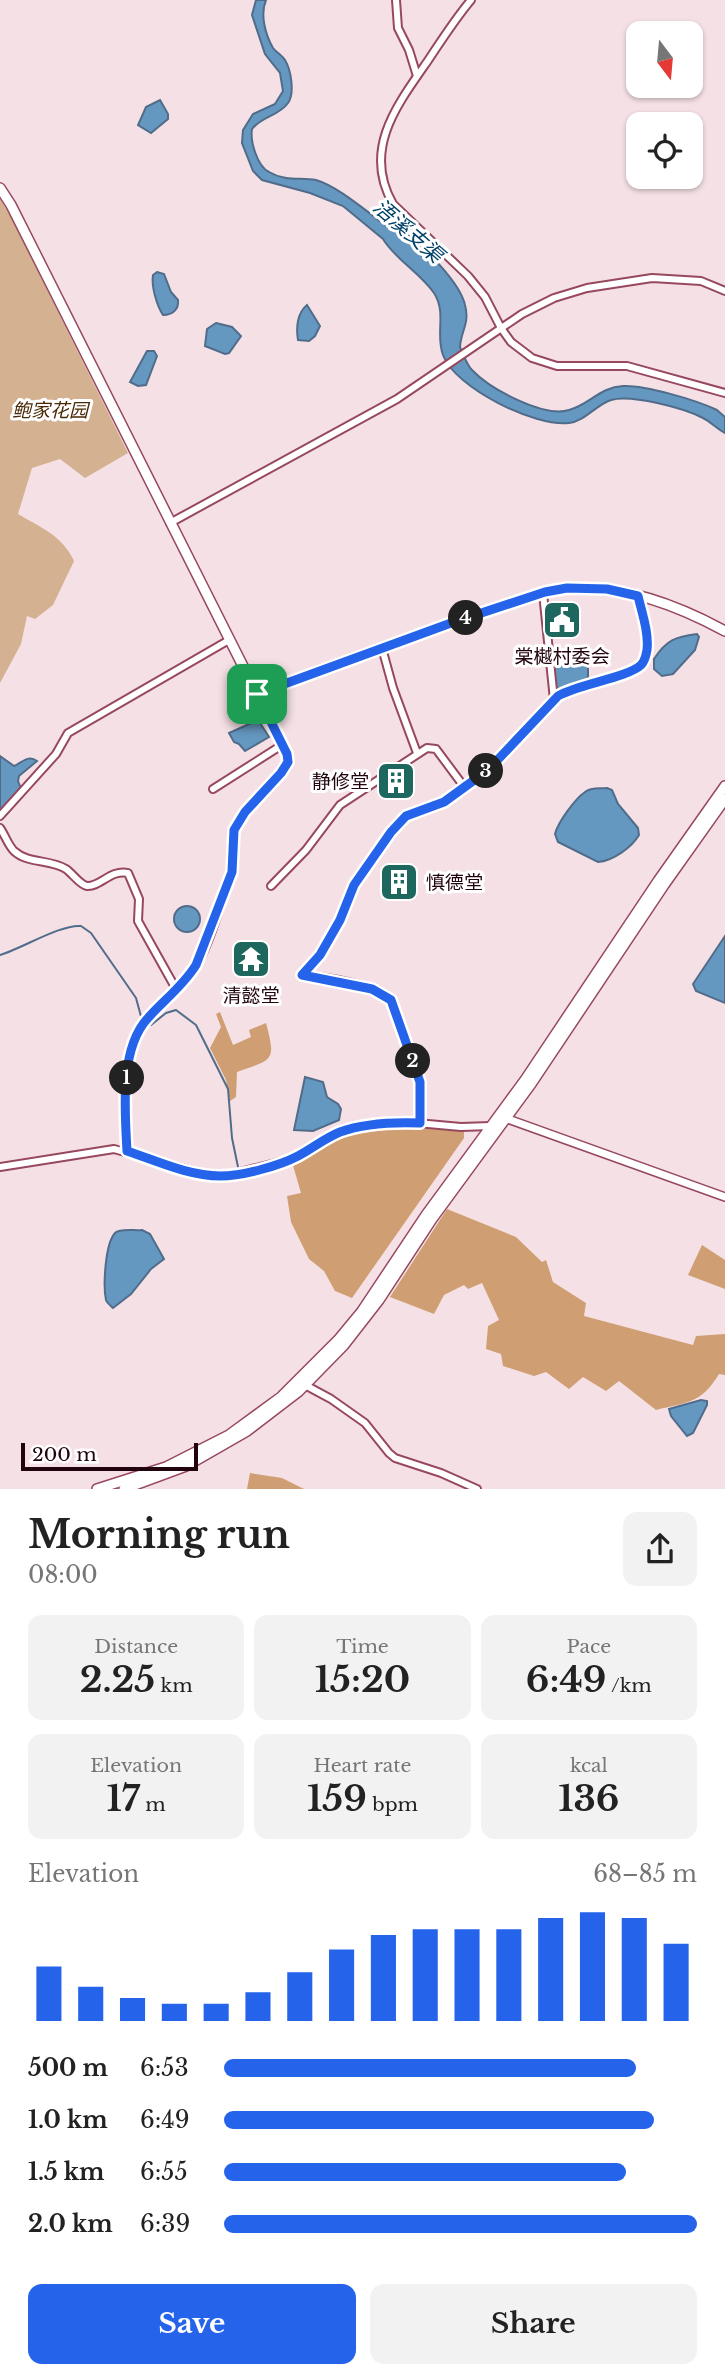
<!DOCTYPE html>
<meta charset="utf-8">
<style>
body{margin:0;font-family:"Libre Baskerville","Noto Sans SC",serif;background:#f2f2f2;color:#222;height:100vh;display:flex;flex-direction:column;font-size:26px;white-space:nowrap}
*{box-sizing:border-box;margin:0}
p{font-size:23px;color:#767676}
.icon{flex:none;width:38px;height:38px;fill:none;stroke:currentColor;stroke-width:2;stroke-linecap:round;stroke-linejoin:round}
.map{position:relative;height:1489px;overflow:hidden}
.details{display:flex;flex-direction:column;background:#fff;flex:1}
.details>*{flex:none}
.needle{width:46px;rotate:164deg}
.fabs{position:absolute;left:626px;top:21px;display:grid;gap:14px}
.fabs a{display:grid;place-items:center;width:77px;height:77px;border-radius:14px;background:#fff;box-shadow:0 2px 5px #0004;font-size:35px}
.scale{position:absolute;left:21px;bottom:18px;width:177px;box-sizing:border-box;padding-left:7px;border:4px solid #21040d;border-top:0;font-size:19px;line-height:24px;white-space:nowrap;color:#21040d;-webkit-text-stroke:5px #fff;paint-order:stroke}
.pin{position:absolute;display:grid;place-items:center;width:60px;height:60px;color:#fff;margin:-30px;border-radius:14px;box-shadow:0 4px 10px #0006}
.km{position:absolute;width:35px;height:35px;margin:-18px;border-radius:50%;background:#222;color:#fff;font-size:19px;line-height:35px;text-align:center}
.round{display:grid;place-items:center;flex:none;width:74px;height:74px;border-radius:14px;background:#f2f2f2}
.overview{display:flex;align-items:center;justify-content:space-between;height:119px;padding:0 28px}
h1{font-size:38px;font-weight:700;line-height:52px}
.figures{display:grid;grid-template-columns:repeat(3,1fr);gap:10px;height:119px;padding:7px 28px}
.figures div{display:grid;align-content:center;border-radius:14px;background:#f2f2f2;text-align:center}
.figures b{font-size:35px;font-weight:700}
.figures small{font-size:19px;font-weight:400}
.figures p{font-size:19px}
.chart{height:196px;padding:14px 28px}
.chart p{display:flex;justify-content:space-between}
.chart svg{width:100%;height:126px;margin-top:7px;stroke:#2563eb;stroke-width:6}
.action{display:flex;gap:14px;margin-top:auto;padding:14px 28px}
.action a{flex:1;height:80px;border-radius:14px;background:#2563eb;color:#fff;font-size:28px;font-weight:700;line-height:80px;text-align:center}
.action a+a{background:#f2f2f2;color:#222}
ul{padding:0 28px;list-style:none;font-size:23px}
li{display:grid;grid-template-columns:112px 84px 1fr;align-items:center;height:52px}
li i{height:18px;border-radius:9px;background:#2563eb}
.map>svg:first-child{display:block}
</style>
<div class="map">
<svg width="725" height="1489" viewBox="0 0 725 1489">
<rect width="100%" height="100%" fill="#f5e1e5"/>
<!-- green -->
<path fill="#d3b191" d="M0 199 11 217 128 453 85 478 60 459 32 468 18 514C41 528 62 535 74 561L53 605 35 619 27 616 21 644 0 683Z"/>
<!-- forest -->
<g fill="#cf9f73">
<path d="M220 1012 233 1045 251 1037 249 1030 266 1023C276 1061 274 1059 237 1072L236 1097 230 1101 226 1080 210 1048 221 1027 216 1014Z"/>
<polygon points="400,1127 464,1131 464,1138 352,1298 335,1291 324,1271 309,1259 291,1222 287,1196 301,1193 292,1162 345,1134"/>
<path d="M447 1209 516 1237 542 1262 546 1260 553 1282 586 1303 584 1316 693 1345 696 1336 725 1334V1375L719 1374C701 1404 687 1402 656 1410L619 1381 606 1391 583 1377 569 1389 546 1372 534 1376 503 1366 501 1354 486 1349 488 1326 499 1320 482 1283 468 1289 464 1285 444 1295 434 1314 390 1297Z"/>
<polygon points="702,1245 725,1260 725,1289 688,1275"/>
<polygon points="250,1473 282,1478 304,1489 247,1489"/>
</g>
<!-- water -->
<g fill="#6598c0" stroke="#516c8a" stroke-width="2">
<path d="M256 0H266C260 14 265 34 273 48 276 52 282 55 285 60 291 70 295 93 288 103 279 116 262 116 252 129 250 141 257 166 269 172 286 182 301 177 316 180 337 186 366 211 384 224 390 229 398 227 404 232 423 246 460 282 465 305 470 324 461 330 460 347 463 354 467 365 472 370 490 389 544 418 569 410 589 405 600 387 623 386 645 385 696 400 717 410L725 417V433C717 429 711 422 703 418 684 408 631 394 611 400 596 405 585 421 569 423 535 427 455 388 443 355 435 334 447 313 434 293 420 273 395 259 383 239L343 206 310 193 262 180 253 171 242 143 243 130 253 114 275 104 283 91 280 73 265 54 252 15Z"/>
<polygon points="160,100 168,114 168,119 151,133 138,125 146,107"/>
<path d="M157 272 164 274 171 292 178 300C179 309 173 315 163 315 157 306 151 286 153 275Z"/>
<path d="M307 305 320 326 315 336 309 341 298 340C296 328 297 313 307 305Z"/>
<polygon points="216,323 232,327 241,336 229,353 225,354 205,346 207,329"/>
<polygon points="147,351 154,351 157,356 146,385 138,386 130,382"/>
<path d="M697 634 699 637 695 650 673 674 662 676 654 669V659C667 639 676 637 697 634Z"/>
<polygon points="578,660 588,667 588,678 559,689 555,688 553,674 554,668 560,663"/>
<polygon points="258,720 269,737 245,751 239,744 234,742 229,733"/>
<path d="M0 756 14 766C22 763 28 754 37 761L19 776 18 781 22 791 0 813Z"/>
<path d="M607 788 612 790 618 804 638 828 639 835C632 847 613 861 598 862L558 842 555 834C558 822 575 799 585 792 591 787 600 789 607 788Z"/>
<circle cx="187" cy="919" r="13"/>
<polygon points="725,936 725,1003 696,991 693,984"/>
<polygon points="305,1077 323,1082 327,1097 338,1104 341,1109 339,1120 313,1131 294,1130"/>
<path d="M142 1230 150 1234 164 1259 151 1269 131 1294 113 1308C111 1306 107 1303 106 1300 103 1286 105 1244 115 1233 120 1228 135 1231 142 1230Z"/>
<polygon points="701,1400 707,1401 707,1405 693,1433 687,1436 671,1416 669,1409"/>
</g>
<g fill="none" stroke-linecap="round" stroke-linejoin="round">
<!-- stream -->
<g stroke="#516c8a" stroke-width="2">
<path d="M0 955C23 948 61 924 81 926L91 933 136 998 142 1020"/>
<polyline points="144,1025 151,1025 166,1013 176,1010 196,1025 228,1089 232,1138 238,1167"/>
</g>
<defs>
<g id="minor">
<polyline points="396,0 398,28 409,50 417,76"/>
<path d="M471 0C455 19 441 41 427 62 397 105 362 150 393 204L468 276 485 297 501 328 511 342 532 358 557 366H627L725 393"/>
<polyline points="170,523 397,399 522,314 554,298 587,288 652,278 701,281 725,291"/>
<polyline points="543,593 554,700"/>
<polyline points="382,648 393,688 417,753"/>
<polyline points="213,789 282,745 257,694"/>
<polyline points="0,816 56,754 68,733 229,640"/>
<path d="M0 828C5 835 8 845 14 851 28 864 50 859 66 869 72 873 80 885 87 886 100 887 111 869 128 873L139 899 138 921 176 989"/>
<polyline points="271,886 306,850 340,805 427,748 436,749 465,788"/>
<path d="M302 975 320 955 339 921 353 885 391 832 406 816 444 802 488 770 558 696 640 666C655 647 643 617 638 596"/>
<path d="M302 975C325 977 375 984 391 1000L420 1082V1123"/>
<path d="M127 1151C125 1113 120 1050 146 1019 161 1002 182 988 195 968 212 940 220 903 232 872 234 859 230 846 233 833 239 808 274 785 288 762L287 754 282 745"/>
<polyline points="0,1167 114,1149 207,1175 229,1175 291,1159 338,1133 371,1125 406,1122 461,1127 491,1126"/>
<polyline points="305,1385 331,1399 365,1423 389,1453 395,1458 441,1473 477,1489"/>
</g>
<polyline id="tertiary" points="505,1118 725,1197"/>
<g id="secondary">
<path d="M0 188 11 205 257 694C331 666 406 638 482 613 513 603 545 588 579 588 630 587 681 607 725 631"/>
<polyline points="97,1489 166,1467 229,1435 281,1397 338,1340 362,1311 426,1215 525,1080 658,881 725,786"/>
<polyline points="124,1489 186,1466 247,1431 298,1392 344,1345 379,1300 432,1219 531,1084 664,885 725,799"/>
</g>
</defs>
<!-- minor casing -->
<use href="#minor" stroke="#97485f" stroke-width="10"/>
<!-- tertiary casing -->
<use href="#tertiary" stroke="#97485f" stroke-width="10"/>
<!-- secondary casing -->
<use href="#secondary" stroke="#97485f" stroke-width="12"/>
<!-- minor -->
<use href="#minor" stroke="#fff" stroke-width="6"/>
<!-- tertiary -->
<use href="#tertiary" stroke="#fff" stroke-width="7"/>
<!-- secondary -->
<use href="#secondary" stroke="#fff" stroke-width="9"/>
</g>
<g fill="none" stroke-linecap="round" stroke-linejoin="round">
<defs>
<path id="route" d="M567 588 607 589 638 596C642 613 649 633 647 650 646 656 645 661 641 665 627 678 578 684 558 696L488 770 444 802 406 816 391 832 354 885 340 920 320 955 302 975 372 989 391 1000 420 1082V1123C394 1122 365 1123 340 1132 325 1138 313 1148 298 1156 279 1166 242 1176 220 1176 189 1176 157 1161 127 1151 125 1112 119 1049 148 1018 164 1000 183 986 196 965L232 872 234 830 245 812 281 773 288 762 287 754 257 694 451 623 545 592Z"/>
</defs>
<!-- route casing -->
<use href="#route" stroke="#fff" stroke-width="14"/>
<!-- route -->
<use href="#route" stroke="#2563eb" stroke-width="9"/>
</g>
<!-- icons -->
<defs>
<symbol id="civic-square" viewBox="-11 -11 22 22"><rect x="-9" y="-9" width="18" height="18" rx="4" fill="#1e675e" stroke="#fff"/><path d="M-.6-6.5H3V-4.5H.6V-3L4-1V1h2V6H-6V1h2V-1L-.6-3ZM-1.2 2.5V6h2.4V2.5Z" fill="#fff"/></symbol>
<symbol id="building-square" viewBox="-11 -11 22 22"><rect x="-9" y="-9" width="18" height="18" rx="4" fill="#1e675e" stroke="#fff"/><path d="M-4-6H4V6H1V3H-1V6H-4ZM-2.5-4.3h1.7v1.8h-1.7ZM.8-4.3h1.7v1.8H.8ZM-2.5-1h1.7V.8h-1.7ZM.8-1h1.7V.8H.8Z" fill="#fff"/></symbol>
<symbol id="temple-square" viewBox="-11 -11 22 22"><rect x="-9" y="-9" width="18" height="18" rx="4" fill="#1e675e" stroke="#fff"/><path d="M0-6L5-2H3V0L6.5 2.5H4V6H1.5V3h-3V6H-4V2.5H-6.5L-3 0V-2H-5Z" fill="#fff"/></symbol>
</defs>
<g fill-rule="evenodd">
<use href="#civic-square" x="540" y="598" width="44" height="44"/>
<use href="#building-square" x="374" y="759" width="44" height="44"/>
<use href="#building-square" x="377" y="860" width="44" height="44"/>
<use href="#temple-square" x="229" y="937" width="44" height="44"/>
</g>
<g text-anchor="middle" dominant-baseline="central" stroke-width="6" stroke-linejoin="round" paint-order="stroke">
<!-- park labels -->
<g font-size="19" font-style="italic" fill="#4a2a06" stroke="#fff">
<text x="50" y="410">鲍家花园</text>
</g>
<!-- poi labels -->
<g font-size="19" fill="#21040d" stroke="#fff">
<text x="562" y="656">棠樾村委会</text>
<text x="369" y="781" text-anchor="end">静修堂</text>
<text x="426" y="882" text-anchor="start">慎德堂</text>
<text x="251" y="995">清懿堂</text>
</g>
<!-- water labels -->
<g font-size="21" font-style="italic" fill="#004269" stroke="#fff">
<text transform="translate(408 231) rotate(41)">浯溪支渠</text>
</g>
</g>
</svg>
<div class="fabs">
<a><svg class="needle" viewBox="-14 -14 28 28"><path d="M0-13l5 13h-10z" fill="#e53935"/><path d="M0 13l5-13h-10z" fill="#767676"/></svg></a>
<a><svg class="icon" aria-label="locate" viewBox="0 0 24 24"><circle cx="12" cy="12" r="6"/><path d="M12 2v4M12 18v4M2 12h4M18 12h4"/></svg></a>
</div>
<div class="scale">200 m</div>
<div class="pin" style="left:257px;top:694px;background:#1e9e55"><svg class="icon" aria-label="arrive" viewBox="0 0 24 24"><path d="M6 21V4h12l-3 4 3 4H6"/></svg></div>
<b class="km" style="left:127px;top:1078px">1</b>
<b class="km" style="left:413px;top:1061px">2</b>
<b class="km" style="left:486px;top:771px">3</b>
<b class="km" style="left:466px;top:618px">4</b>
</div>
<section class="details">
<div class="overview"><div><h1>Morning run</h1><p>08:00</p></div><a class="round"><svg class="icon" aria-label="share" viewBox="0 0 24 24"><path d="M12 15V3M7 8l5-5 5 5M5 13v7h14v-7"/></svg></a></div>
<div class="figures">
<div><p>Distance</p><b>2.25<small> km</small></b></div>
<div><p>Time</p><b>15:20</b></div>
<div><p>Pace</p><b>6:49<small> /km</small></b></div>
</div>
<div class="figures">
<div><p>Elevation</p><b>17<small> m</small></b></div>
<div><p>Heart rate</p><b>159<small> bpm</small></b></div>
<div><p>kcal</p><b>136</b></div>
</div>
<div class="chart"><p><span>Elevation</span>68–85 m</p>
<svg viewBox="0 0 160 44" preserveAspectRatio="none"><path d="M5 44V25M15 44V32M25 44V36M35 44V38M45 44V38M55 44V34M65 44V27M75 44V19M85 44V14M95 44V12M105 44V12M115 44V12M125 44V8M135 44V6M145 44V8M155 44V17"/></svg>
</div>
<ul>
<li><b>500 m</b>6:53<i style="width:87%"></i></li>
<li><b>1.0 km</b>6:49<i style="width:91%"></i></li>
<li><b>1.5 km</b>6:55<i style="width:85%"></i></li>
<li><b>2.0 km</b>6:39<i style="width:100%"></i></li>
</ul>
<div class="action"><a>Save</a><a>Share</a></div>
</section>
